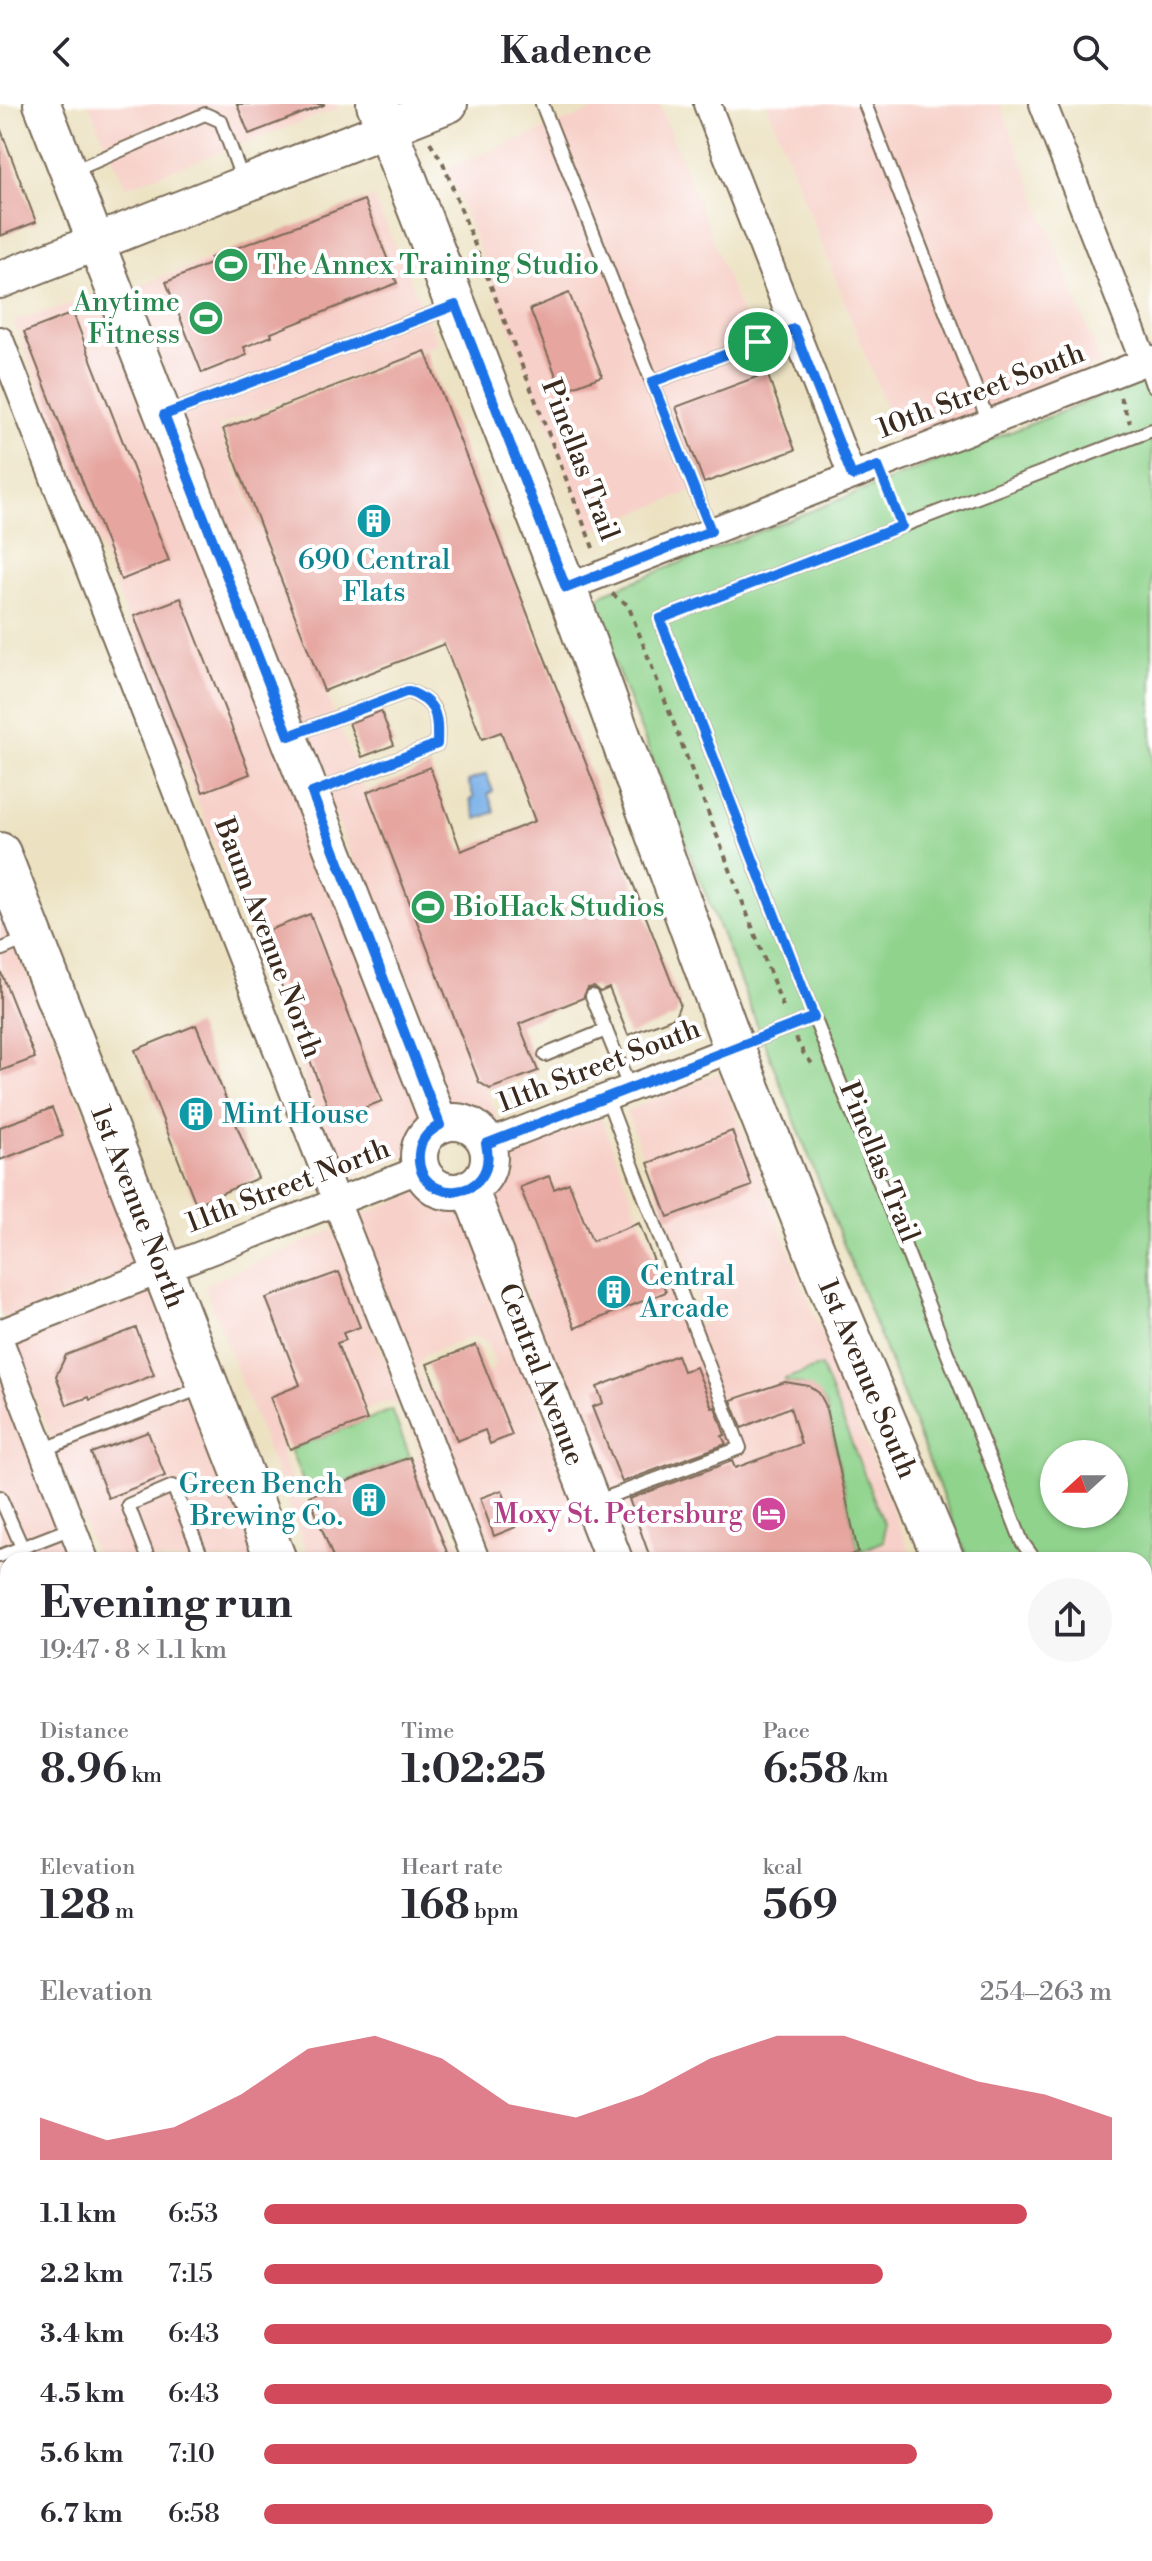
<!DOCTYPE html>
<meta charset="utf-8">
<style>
body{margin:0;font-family:"Libre Bodoni",serif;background:#f7f7f7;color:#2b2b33;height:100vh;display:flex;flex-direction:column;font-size:30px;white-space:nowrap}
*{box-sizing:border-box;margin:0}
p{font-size:26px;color:#7c7c81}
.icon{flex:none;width:44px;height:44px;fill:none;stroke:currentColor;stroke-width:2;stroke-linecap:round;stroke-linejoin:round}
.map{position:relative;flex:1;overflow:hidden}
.details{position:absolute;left:0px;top:1448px;width:1152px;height:1010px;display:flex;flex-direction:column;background:#fff;border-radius:24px 24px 0 0;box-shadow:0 2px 6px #0004}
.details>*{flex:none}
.needle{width:52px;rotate:249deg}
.fabs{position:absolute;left:1040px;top:1336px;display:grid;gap:16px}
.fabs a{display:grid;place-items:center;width:88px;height:88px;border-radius:50%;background:#fff;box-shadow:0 2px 6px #0004;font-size:40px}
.pin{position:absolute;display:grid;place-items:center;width:68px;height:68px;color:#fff;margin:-34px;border:4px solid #fff;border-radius:50%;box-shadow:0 2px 8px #0007}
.round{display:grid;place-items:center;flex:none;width:84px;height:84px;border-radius:42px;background:#f7f7f7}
.head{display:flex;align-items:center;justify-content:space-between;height:136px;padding:0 40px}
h1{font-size:44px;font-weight:700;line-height:60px}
.figures{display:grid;grid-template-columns:repeat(3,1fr);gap:12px;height:136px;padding:8px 40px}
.figures div{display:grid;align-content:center}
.figures b{font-size:40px;font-weight:700}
.figures small{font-size:22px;font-weight:400}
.figures p{font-size:22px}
.chart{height:224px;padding:16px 40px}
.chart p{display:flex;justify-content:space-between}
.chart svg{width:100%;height:144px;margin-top:8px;fill:#d1495b;opacity:.7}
ul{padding:0 40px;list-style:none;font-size:26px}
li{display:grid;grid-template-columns:128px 96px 1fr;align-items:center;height:60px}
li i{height:20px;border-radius:10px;background:#d1495b}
header{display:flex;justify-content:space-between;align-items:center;height:104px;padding:0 40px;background:#fff;font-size:36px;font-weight:700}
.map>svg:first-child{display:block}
</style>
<header><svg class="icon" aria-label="back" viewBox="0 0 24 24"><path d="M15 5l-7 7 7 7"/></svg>Kadence<svg class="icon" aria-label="search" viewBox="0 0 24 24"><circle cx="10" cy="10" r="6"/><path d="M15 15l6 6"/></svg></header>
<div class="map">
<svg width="1152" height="2457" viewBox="0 0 1152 2457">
<rect width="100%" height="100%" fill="#fff"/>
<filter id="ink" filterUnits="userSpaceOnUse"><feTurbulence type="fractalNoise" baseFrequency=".0125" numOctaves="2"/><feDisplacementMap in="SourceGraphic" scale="16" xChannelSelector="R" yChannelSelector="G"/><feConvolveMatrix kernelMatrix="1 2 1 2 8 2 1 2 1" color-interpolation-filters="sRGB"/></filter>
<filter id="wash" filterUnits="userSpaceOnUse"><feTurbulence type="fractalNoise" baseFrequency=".006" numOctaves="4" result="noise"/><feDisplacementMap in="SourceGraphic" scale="32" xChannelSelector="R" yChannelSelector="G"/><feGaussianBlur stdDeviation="1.8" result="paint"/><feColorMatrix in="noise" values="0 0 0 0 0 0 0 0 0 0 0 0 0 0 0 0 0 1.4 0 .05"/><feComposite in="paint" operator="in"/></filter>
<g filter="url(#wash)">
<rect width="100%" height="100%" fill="#ece2c2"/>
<!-- built -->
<g fill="#f7d1c9" fill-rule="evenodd">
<polygon points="88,0 338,0 339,4 126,83"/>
<polygon points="609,0 659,0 796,347 590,427 447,64"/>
<polygon points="767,0 1000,0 1101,260 900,339"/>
<polygon points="373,93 439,240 218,322 501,1023 495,1026 480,1012 465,1007 449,1008 133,184"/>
<polygon points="100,191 426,1017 413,1031 406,1051 343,1077 14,217"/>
<polygon points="0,803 147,1160 5,1216 0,1203"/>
<polygon points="720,969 811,1203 913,1456 630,1456 486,1088 499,1071 508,1052 601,1014 684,1226 707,1218 626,1007"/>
<path d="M421 1087 439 1097 462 1102 600 1456H490L354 1114ZM473 1232 486 1237 495 1259 488 1272 439 1290 426 1285 417 1264 424 1251Z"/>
<path d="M334 1126 464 1456H310L204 1181ZM388 1297 401 1302 420 1349 413 1361 312 1401 299 1396 281 1349 287 1337Z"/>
<polygon points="155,1180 263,1456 98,1456 13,1236"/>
<polygon points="0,1272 71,1456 8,1456 8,1673 0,1653"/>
<polygon points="686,2450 799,2450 781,2457 689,2457"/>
<polygon points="860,2450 992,2450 994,2457 842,2457"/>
</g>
<!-- green -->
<g fill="#8fd38c" stroke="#657e55" stroke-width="2" fill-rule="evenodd">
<path d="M1152 272V1912L1144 1892V1456H968L595 509 597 498 604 489ZM1054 1350H1114V1410H1054Z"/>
<path d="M821 1262 884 1420V1437L858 1448 826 1302C816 1284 805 1279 785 1278V1275Z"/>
<polygon points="392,1306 410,1353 309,1392 290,1345"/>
</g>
<!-- water -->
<polygon fill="#79b0e8" stroke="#5a6d83" stroke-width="2" points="486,670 493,687 488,690 495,708 477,715 470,696 474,694 468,677"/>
<g id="blocks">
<!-- building -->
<g fill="#e6a59f">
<polygon points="237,0 324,0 324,1 249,30"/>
<polygon points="1,26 36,118 0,132 0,27"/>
<polygon points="364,96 397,179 271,229 272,232 244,243 247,251 202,269 166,178 212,159 210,154"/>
<polygon points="569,189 602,272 562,287 530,205"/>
<polygon points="73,209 169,457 121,476 24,228"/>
<polygon points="425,247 680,900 675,913 628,931 609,884 600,888 594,883 588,884 583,894 519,920 538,967 490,985 479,978 367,688 430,663 461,747 535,717 501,628 482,635 444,540 324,587 223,325"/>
<polygon points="767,269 795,346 704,379 676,303"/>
<polygon points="181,494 250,670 203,688 134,512"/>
<polygon points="381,607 394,641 362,653 349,619"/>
<polygon points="310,810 382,997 333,1016 270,852 268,853 259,830"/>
<polygon points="0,866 35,954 0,967"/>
<polygon points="196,921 258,1074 196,1100 135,946"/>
<polygon points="52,1004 63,1032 0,1056 0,1023"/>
<polygon points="732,1027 752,1082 668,1113 648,1059"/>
<polygon points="549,1072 554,1085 569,1079 592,1137 639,1119 666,1188 575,1224 520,1083"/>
<polygon points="339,1168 360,1223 343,1229 346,1236 337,1239 367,1316 290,1345 270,1293 300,1281 266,1194"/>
<polygon points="136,1224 154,1271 90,1296 89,1293 67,1301 56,1272 66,1251"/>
<polygon points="476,1241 512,1331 490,1340 485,1326 457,1337 427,1260"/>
<polygon points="677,1251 683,1267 696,1263 712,1304 715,1303 725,1331 722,1332 726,1340 622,1378 592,1303 603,1299 597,1283"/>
<polygon points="785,1278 809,1282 819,1289 825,1300 858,1448 838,1456 651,1456 629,1395 732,1357 735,1364 801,1340 790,1303 742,1324 731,1296"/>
<polygon points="148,1328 165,1372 108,1394 91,1349"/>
<polygon points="410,1353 450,1456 334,1456 309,1392"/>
<polygon points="502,1386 516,1423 494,1432 480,1394"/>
</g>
</g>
</g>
<g filter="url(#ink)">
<use href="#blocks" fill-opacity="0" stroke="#796a57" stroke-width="2"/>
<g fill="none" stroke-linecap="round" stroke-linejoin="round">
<defs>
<g id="lane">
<polyline points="542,0 711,427"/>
<polyline points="865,0 989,319"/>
<polyline points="73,67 205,10 221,17 243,77"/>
<polyline points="1144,258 1152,281"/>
<polyline points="652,278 794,225"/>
<polyline points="166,310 453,202"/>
<path d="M291 631 408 587C438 599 438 610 437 640L315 688"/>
<polyline points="0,846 26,835"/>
<polyline points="592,892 630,985"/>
<polyline points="737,943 814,913"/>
<polyline points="545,951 606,926"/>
<polyline points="42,1346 201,1284"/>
<polyline points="0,1393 22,1443"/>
<polyline points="595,1398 740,1344 607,994"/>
<polyline points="0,1452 72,1424"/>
<polyline points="149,1456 128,1401 173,1382 203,1456"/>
<polyline points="1035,1456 1022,1438 1015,1420 814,913 660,515 1152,326"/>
<polyline points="1144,1537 1152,1542"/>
<polyline points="0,1592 8,1589"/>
<polyline points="0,1685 8,1705"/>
<polyline points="0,2099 8,2096"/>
<polyline points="301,2450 303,2457"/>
<polyline points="949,2450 952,2457"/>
<polyline points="907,2457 924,2450"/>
</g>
<g id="street">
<polyline points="707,0 852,372"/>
<polyline points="1043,0 1144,258"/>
<polyline points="0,236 476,1456"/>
<polyline points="566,484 1152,255"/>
<polyline points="486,1040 734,944"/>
<polyline points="0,1229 421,1065"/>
<polyline points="0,1237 85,1456"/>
<polyline points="0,1909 8,1906"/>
<polyline points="0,2119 8,2139"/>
<polyline points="0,2256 8,2253"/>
<polyline points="129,2450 132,2457"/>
<polyline points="812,2457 830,2450"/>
</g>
<g id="secondary">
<polyline points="42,0 440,1021"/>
<polyline points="0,176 449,0"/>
<circle cx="454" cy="1053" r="35"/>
<path id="s1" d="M469 1084 614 1456"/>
<polyline points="1005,2450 1007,2457"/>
</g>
<g id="primary">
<path id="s2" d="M377 0 566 484 734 944 827 1178 944 1456"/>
<path id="s3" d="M0 749 276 1456"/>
<polyline points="1144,1948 1152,1969"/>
<polyline points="668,2450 670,2457"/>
</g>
</defs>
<!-- lane casing -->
<use href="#lane" stroke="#796a57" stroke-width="16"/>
<!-- street casing -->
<use href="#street" stroke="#796a57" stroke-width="30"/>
<!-- secondary casing -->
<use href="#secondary" stroke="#796a57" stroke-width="40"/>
<!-- primary casing -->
<use href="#primary" stroke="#796a57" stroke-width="44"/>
<!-- path -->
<g stroke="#796a57" stroke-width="4" stroke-dasharray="6 6" stroke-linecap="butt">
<polyline points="430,38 443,59 595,449"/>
<polyline points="1120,293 1130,319"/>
<polyline points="887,383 897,408"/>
<polyline points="612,490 628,501 785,908"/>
<polyline points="796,934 804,950 815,963"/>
<polyline points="1144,1577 1152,1577"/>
<polyline points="1144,1597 1152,1600"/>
<polyline points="1144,1666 1152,1696"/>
<polyline points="1144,1730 1152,1716"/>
</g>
<!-- lane -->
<use href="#lane" stroke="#fff" stroke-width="12"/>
<!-- street -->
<use href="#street" stroke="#fff" stroke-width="26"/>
<!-- secondary -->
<use href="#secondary" stroke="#fff" stroke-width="36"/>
<!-- primary -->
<use href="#primary" stroke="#fff" stroke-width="40"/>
</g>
</g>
<g fill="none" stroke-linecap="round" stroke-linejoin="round" filter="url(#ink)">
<defs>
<path id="route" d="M456 201 566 484 711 427 652 278 794 225 852 372 878 362 902 422 660 515 814 913 486 1040C500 1099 415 1103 419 1050 420 1035 429 1027 440 1021L312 689 437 640C438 611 437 598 408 587L289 632 164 311Z"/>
</defs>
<!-- route casing -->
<use href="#route" stroke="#fff" stroke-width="16"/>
<!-- route -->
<use href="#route" stroke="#1a73e8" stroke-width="10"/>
</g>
<!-- icons -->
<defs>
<symbol id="stadium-disc" viewBox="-11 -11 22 22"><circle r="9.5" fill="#2e9e5b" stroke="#fff"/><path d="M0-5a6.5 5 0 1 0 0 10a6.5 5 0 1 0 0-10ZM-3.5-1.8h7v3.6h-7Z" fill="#fff"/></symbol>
<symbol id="building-disc" viewBox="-11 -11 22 22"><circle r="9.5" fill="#0f9aa8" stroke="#fff"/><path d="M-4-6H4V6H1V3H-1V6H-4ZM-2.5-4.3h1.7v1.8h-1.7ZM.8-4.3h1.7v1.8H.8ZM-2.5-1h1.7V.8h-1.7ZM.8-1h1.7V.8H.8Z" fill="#fff"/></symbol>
<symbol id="hotel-disc" viewBox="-11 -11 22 22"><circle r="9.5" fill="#d1479c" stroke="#fff"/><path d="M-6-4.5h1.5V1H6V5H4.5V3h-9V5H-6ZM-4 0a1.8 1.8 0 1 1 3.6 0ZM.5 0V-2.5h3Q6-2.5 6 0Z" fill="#fff"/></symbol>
</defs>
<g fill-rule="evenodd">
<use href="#stadium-disc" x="211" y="141" width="40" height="40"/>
<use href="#stadium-disc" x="186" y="194" width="40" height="40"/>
<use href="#building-disc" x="354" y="397" width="40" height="40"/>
<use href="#stadium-disc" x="408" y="783" width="40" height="40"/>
<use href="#building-disc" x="176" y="990" width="40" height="40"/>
<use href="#building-disc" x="594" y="1168" width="40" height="40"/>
<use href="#building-disc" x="349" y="1376" width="40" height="40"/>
<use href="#hotel-disc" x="749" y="1390" width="40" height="40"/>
</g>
<g text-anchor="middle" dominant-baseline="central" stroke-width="8" stroke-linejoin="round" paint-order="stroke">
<!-- leisure labels -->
<g font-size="28" fill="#27864d" stroke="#fff" text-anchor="start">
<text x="257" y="161">The Annex Training Studio</text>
<text x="180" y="198" text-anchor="end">Anytime<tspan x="180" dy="32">Fitness</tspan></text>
<text x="454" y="803">BioHack Studios</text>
</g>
<!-- street labels -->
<g font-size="28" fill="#3b2a1e" stroke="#fff">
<text transform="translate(981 287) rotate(-21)">10th Street South</text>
<text transform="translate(580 356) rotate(69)">Pinellas Trail</text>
<text transform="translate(268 834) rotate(69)">Baum Avenue North</text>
<text transform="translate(599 962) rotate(-21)">11th Street South</text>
<text transform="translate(879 1058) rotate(68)">Pinellas Trail</text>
<text transform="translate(288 1082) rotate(-21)">11th Street North</text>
<text stroke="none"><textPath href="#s3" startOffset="380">1st Avenue North</textPath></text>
<text stroke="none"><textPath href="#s1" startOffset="200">Central Avenue</textPath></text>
<text stroke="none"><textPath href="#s2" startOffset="1366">1st Avenue South</textPath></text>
</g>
<!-- culture labels -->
<g font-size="28" fill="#0d838f" stroke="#fff" text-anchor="start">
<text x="374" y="456" text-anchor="middle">690 Central<tspan x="374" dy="32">Flats</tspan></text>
<text x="222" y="1010">Mint House</text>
<text x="640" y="1172">Central<tspan x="640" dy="32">Arcade</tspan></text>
<text x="343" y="1380" text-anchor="end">Green Bench<tspan x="343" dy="32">Brewing Co.</tspan></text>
</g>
<!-- hotel labels -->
<g font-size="28" fill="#b23c85" stroke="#fff" text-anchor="end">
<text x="743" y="1410">Moxy St. Petersburg</text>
</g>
</g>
</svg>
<div class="fabs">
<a><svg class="needle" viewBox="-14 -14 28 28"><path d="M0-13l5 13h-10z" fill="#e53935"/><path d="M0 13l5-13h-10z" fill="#7c7c81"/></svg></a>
</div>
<div class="pin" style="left:758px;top:238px;background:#1e9e55"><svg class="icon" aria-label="arrive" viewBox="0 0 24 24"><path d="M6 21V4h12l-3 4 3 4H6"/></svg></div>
<section class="details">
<div class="head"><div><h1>Evening run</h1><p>19:47 · 8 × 1.1 km</p></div><a class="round"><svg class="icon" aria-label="share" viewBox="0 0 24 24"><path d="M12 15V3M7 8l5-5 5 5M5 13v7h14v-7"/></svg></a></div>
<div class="figures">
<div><p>Distance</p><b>8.96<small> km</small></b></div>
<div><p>Time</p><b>1:02:25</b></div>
<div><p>Pace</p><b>6:58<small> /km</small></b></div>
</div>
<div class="figures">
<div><p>Elevation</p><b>128<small> m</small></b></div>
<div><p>Heart rate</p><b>168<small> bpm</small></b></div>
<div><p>kcal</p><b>569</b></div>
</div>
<div class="chart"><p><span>Elevation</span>254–263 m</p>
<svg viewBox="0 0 160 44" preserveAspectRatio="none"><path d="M0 44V31L10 38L20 34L30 24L40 10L50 6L60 13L70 27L80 31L90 24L100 13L110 6L120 6L130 13L140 20L150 24L160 31V44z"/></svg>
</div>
<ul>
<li><b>1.1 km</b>6:53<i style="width:90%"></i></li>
<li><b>2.2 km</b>7:15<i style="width:73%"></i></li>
<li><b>3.4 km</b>6:43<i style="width:100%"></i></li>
<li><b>4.5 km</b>6:43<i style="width:100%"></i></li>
<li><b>5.6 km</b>7:10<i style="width:77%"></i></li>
<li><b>6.7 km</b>6:58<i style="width:86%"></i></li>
</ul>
</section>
</div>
